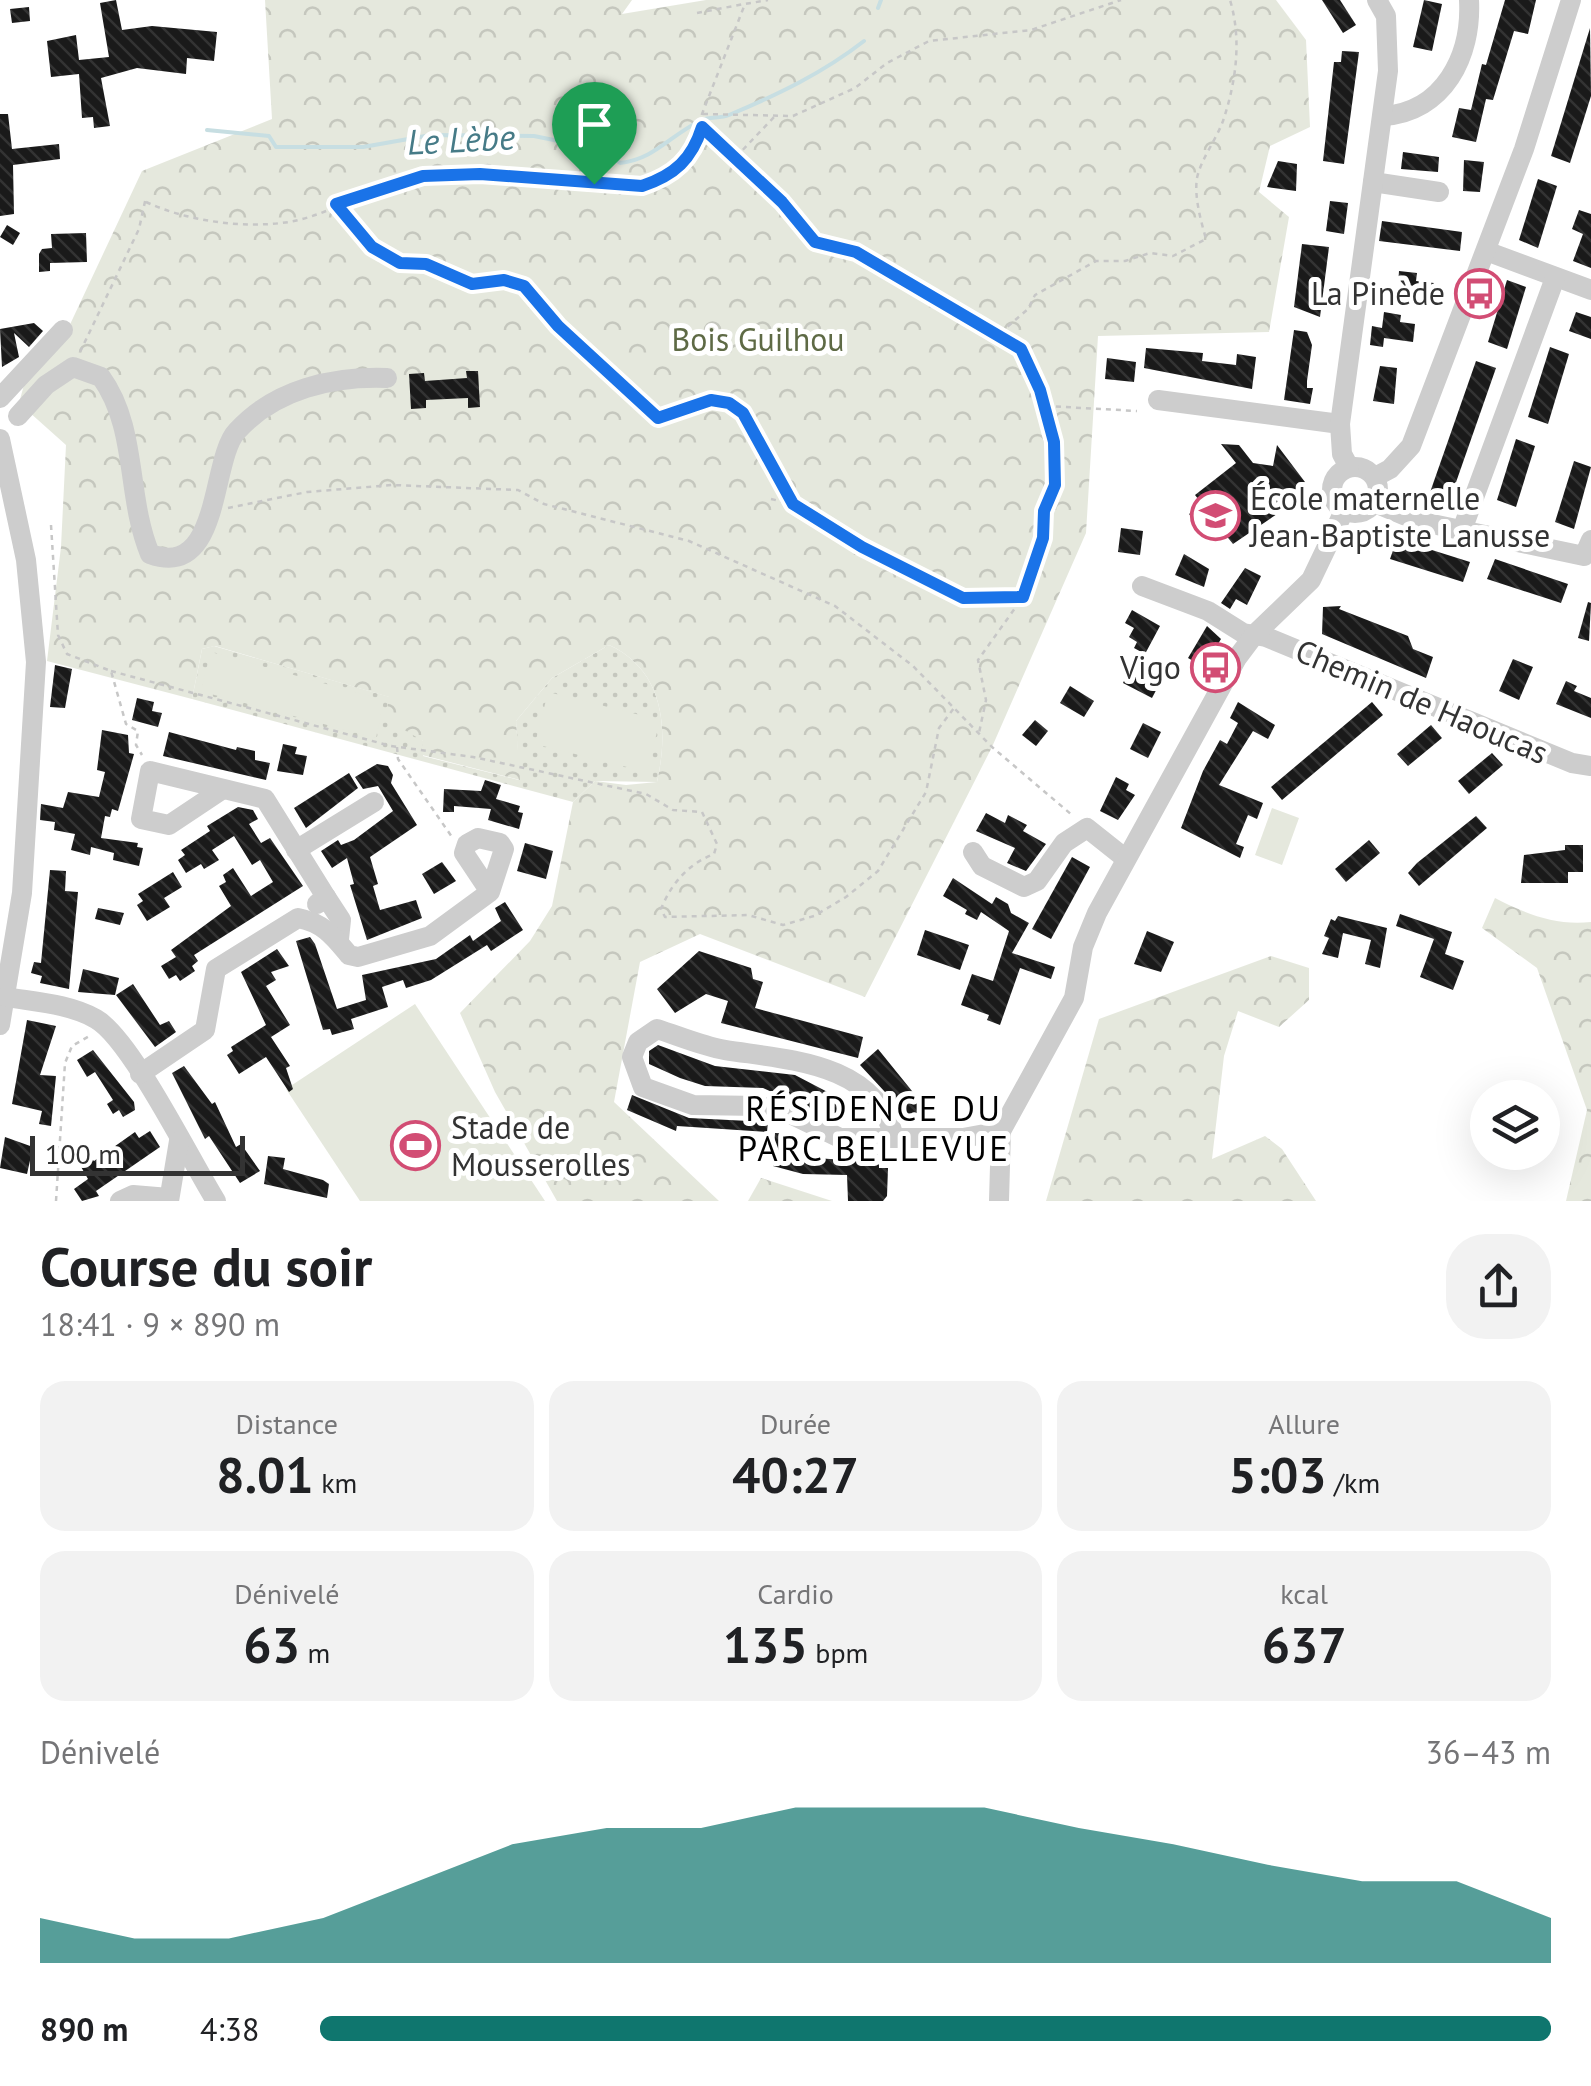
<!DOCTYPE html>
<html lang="fr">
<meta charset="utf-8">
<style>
body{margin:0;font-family:"PT Sans",sans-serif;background:#f2f2f2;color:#202124;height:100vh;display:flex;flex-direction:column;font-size:38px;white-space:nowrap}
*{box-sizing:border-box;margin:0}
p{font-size:32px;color:#757577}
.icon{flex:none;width:55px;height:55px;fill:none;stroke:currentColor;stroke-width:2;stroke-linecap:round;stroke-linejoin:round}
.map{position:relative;height:1201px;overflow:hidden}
.details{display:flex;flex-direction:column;background:#fff;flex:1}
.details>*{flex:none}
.controls{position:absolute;left:1470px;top:1080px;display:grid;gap:20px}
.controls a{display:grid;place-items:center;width:90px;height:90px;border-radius:50%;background:#fff;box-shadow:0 10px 40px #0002;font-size:50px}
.scale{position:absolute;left:30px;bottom:25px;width:215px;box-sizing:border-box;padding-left:10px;border:5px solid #333;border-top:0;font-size:28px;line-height:35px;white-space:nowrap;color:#333;-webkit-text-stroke:8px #fff;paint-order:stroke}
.pin{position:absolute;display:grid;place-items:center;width:85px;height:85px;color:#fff;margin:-102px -42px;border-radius:50% 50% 50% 0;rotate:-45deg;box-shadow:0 0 10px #0007}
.pin .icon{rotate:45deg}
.round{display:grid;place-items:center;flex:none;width:105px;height:105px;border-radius:40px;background:#f2f2f2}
.headline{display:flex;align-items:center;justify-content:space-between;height:170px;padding:0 40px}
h1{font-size:55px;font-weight:700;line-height:75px}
.metrics{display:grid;grid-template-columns:repeat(3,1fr);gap:15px;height:170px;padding:10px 40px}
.metrics div{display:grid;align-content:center;border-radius:25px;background:#f2f2f2;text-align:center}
.metrics b{font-size:50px;font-weight:700}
.metrics small{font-size:28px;font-weight:400}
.metrics p{font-size:28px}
.chart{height:280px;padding:20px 40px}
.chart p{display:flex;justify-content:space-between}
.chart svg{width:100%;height:180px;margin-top:10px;fill:#0f766e;opacity:.7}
ul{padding:0 40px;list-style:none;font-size:32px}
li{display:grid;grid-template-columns:160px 120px 1fr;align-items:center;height:75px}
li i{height:25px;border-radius:12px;background:#0f766e}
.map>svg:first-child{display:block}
</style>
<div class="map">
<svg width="1591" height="1201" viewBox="0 0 1591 1201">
<defs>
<pattern id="grass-dots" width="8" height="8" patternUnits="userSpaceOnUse" patternTransform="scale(2.5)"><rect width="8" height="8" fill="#e5e8dd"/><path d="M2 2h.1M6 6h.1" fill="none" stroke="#c5c7be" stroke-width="1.8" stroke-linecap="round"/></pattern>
<pattern id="forest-crowns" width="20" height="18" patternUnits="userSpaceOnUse" patternTransform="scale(2.5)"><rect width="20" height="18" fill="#e5e8dd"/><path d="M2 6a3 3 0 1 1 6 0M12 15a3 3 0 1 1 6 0" fill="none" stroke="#c5c7be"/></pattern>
<pattern id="building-back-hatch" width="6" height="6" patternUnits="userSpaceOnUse" patternTransform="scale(2.5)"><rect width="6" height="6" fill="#1a1a1a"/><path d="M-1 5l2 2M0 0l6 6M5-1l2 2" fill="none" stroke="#333"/></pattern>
</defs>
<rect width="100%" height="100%" fill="#fff"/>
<!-- grass -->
<path fill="url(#grass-dots)" d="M609 645C664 670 669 729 657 782L595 781 573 802 192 699 202 649 214 646 390 697 423 741V756L519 780 516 721 552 678Z"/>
<!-- forest -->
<g fill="url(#forest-crowns)">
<path d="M265 0H632L622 14 706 0H1276L1306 40 1310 127 1270 146 1259 192 1289 217 1269 332 1098 336 1086 533 992 747 865 997 700 934 640 962 614 1102 719 1201H557L495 1092 460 1013 530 941 552 906 573 802 595 781 626 785 657 782C669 729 664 670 609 645L552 678 516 721 520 780 422 755 423 741 386 719 389 697 215 646 202 649 192 699 47 661 61 547 66 445 19 403 27 374 66 333 142 171 272 119Z"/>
<path d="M1495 898C1526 914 1556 926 1591 922V1201H1566L1587 1110 1537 968 1482 928Z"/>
<polygon points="1271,956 1309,968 1309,1000 1279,1027 1238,1011 1224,1056 1212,1159 1265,1136 1282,1149 1316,1201 1046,1201 1099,1019"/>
<polygon points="761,1178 832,1201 748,1201"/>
</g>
<!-- park -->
<g fill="#e5e8dd">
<polygon points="211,652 384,700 376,738 207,693 202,686"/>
<polygon points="548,692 660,720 647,772 535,744"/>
<polygon points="1272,808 1299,818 1282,865 1255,855"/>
<polygon points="415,1004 545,1201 360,1201 286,1089"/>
</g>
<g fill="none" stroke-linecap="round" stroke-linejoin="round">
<!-- stream -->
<g stroke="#c7dee2" stroke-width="4">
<polyline points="878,8 881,0"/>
<path d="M207 130 269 136 276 147H363L431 135 534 136 603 150 620 163C655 159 669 136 700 121 709 116 719 119 729 115 777 95 823 73 864 41"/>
</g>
</g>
<!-- building -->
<g fill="url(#building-back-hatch)">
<polygon points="116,0 122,30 152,26 217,32 214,61 187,58 186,74 137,68 101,78 110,126 94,128 93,117 82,118 79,74 51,77 47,41 76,35 79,60 109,57 100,3"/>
<polygon points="1322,0 1340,0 1356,25 1343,33"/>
<polygon points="1424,0 1442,4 1432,51 1413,47"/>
<polygon points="1505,0 1536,0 1528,34 1514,31 1493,100 1486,99 1476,142 1452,137 1459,108 1471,110 1482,64 1486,65"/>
<polygon points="29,7 30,21 12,23 10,9"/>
<polygon points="1590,28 1591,96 1570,163 1551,156"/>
<polygon points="1342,51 1359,52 1344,164 1323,161 1334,62 1341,62"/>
<polygon points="0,114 8,114 12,149 59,144 60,159 13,165 14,214 0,216"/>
<polygon points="1403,152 1439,157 1438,172 1401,169"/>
<polygon points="1464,160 1484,162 1480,192 1463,191"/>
<polygon points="1278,161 1297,164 1296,191 1267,187"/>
<polygon points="1538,179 1557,186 1538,248 1519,240"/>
<polygon points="1330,201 1348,203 1344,234 1326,231"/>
<polygon points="1579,210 1591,214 1591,268 1573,261 1583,234 1572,229"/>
<polygon points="1382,221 1462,232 1460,251 1379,241"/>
<polygon points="7,225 20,233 13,245 0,237"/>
<polygon points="86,233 87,262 50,263 50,271 39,272 39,254 42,249 52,248 51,234"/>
<polygon points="1302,244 1329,247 1320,317 1294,307"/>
<polygon points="1399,271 1417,273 1416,281 1434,283 1431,303 1397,298"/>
<polygon points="1507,280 1526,287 1507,349 1488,342"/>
<polygon points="1384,312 1401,315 1400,322 1415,324 1413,342 1384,338 1383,347 1370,345 1372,326 1382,328"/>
<polygon points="1576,312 1591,317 1591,339 1569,331"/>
<polygon points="34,323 43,331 29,347 14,333 19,357 2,367 0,329"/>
<polygon points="1294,330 1307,332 1312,345 1307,381 1307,388 1313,388 1310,404 1284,400"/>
<polygon points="1550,347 1569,354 1548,424 1528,417"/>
<polygon points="1146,348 1203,353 1202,361 1236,365 1237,354 1256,357 1252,389 1144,368"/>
<polygon points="1107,358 1136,362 1134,382 1105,379"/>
<polygon points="1476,361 1496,368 1447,508 1427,501"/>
<polygon points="1380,366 1397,368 1394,404 1373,401"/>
<polygon points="466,371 478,371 480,407 468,408 468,398 426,400 426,408 411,409 409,374 424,373 425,381 467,378"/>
<polygon points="1516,439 1535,446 1516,507 1497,500"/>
<polygon points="1221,444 1239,445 1253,463 1273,466 1277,445 1305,482 1272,508 1277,514 1233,544 1216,523 1204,532 1189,514 1202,504 1195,495 1236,463"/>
<polygon points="1574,461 1591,467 1574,529 1555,522"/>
<polygon points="1121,528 1143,531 1140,555 1118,552"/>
<polygon points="1397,539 1470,562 1463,582 1390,559"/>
<polygon points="1184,554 1209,569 1204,587 1175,575"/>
<polygon points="1495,559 1568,584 1561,603 1487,579"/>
<polygon points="1245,568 1261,576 1247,605 1236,599 1230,609 1221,603"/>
<polygon points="1588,602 1591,603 1589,641 1578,638"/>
<polygon points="1341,606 1339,609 1408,636 1413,649 1433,657 1426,678 1322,634 1323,607"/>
<polygon points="1132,610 1160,626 1145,654 1134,648 1137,642 1129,637 1134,628 1125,623"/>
<polygon points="1207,626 1221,639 1204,667 1188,658"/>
<polygon points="1513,659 1533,667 1519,700 1499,691"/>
<polygon points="55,665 72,669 65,708 50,707"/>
<polygon points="1131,666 1161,681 1152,698 1123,683"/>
<polygon points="1566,681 1577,686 1574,691 1591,698 1591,718 1556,704"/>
<polygon points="1070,686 1094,701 1084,717 1060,703"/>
<polygon points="137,698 154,702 152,711 162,713 158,727 132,720"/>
<polygon points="1238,702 1275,725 1268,739 1253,731 1219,785 1263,803 1257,819 1248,815 1236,844 1244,847 1240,858 1181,828 1203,771 1220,740 1227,744 1238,723 1230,718"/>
<polygon points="1372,702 1383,715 1282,800 1271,787"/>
<polygon points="1035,720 1048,731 1036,746 1022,735"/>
<polygon points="1143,723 1161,732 1148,758 1130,749"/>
<polygon points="1431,725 1442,738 1408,766 1397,754"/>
<polygon points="102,730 128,735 129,753 134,754 118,811 112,809 110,817 105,816 101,838 138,843 137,847 143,848 139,866 113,860 114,853 91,847 90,855 71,850 75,834 54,830 55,822 40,820 41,804 63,808 68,792 99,797 105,772 97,770"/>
<polygon points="169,732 236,750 237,747 255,751 255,760 270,763 266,780 163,756"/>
<polygon points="283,744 297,747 295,754 307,756 303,775 277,771"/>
<polygon points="1492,753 1503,765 1469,794 1458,781"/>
<polygon points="377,764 388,766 393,775 391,783 417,825 370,857 378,884 373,886 380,910 416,900 422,918 367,940 350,885 354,884 347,858 332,868 321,851 338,840 341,845 354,840 393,811 378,786 363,789 355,777"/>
<polygon points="349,773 358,788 306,828 294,808"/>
<polygon points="1116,777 1129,784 1126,790 1135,795 1118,820 1100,811"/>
<polygon points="485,780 501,785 496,799 520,806 518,812 523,813 519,829 488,820 491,809 454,806 454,812 443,812 444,789 481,791"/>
<polygon points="238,807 253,810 258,819 249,824 261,843 270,838 303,886 194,955 198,961 192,966 195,971 180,981 176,975 169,979 161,966 176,957 171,950 231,906 219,886 226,882 223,875 233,868 251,896 273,882 260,860 252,865 234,836 212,850 219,860 204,869 201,864 186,873 178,860 185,855 181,850 210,831 207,826"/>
<polygon points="986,813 1005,823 1008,815 1027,825 1023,831 1046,844 1026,871 1007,863 1015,848 976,831"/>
<polygon points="1476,816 1487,828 1419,886 1408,873 1417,863"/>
<polygon points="1369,840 1380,853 1346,882 1335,869"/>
<polygon points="525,843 553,851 546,879 517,871"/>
<polygon points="1565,845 1583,845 1583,872 1568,872 1568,883 1521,883 1524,855 1565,850"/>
<polygon points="1072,857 1090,867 1051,939 1032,929"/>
<polygon points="442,862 456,881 434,894 422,874"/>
<polygon points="50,870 66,871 65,891 78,892 69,989 40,983 42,976 31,973 34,962 41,963"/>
<polygon points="173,872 182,887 164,898 170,907 147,921 137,905 143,901 138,894"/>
<polygon points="953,878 992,904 996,897 1008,904 1011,913 1029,923 1012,953 1055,967 1051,979 1020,968 1000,1025 987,1020 989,1015 961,1005 972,974 993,981 1009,931 981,912 977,920 965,914 967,910 943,896"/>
<polygon points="505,902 523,930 491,951 487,945 431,980 406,988 403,980 382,987 388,1007 351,1019 354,1029 332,1035 330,1029 323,1030 296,941 310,937 315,944 337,1009 366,1000 362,975 436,959 470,935 473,941 501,921 495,908"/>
<polygon points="98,908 124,913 120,925 95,919"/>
<polygon points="1400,914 1452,932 1445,954 1464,961 1453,990 1420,977 1434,939 1396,926"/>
<polygon points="1338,916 1387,928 1380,968 1365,964 1371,940 1343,933 1338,958 1322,954 1329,938 1324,936 1331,919 1335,921"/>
<polygon points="925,930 969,945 960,970 917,955"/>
<polygon points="1147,931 1174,942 1161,972 1134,964"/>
<polygon points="277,949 289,966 271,972 276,980 266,986 290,1025 271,1037 290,1066 286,1068 293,1089 289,1092 266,1057 239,1074 227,1055 233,1051 231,1047 266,1025 241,972"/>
<polygon points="699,951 751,968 753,979 763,982 755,1008 863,1037 858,1058 721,1023 728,1001 706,994 675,1013 657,989"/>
<polygon points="83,969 119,978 115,995 78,992"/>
<polygon points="133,984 160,1025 169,1021 176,1032 155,1047 116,995"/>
<polygon points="27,1020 56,1026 40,1075 56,1076 51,1126 39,1124 42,1111 12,1104"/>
<polygon points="658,1045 715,1066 795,1075 860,1109 855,1119 844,1114 841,1123 763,1088 705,1086 680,1078 649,1064 649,1051"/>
<polygon points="878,1049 929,1112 916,1124 906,1116 903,1119 897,1105 860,1065"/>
<polygon points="93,1050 134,1102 135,1110 123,1117 119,1110 113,1114 107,1104 113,1100 95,1072 87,1077 77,1060"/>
<polygon points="184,1066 212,1104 215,1102 236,1147 241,1144 260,1171 240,1183 209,1136 205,1139 172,1073"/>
<polygon points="632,1095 689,1118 768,1122 767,1132 677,1126 676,1131 627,1110"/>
<polygon points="150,1131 160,1147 96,1191 99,1196 82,1201 74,1189 88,1179 80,1165 91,1158 94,1161 135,1132 139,1138"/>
<polygon points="775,1133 792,1134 791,1156 856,1161 856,1154 879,1154 879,1168 888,1168 887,1196 883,1201 848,1201 847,1175 803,1174 773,1166"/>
<polygon points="5,1137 33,1147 27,1174 0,1168"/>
<polygon points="268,1156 285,1158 283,1169 323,1180 329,1184 327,1198 264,1184"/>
</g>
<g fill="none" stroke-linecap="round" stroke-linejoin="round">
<!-- path -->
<g stroke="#c7c7c7" stroke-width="2.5" stroke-dasharray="5 5" stroke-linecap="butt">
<polyline points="697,13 744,4"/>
<polyline points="703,114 793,116 855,88 887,63 929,41 1031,30 1121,0"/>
<polyline points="702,127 783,202 815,242 856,252 1021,349 1040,390 1053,442 1055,485 1044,511 1043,538 1023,597 978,660 986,700 979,733"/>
<polyline points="736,157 775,116"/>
<path d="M146 202C187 221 243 229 289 222 336 214 379 180 427 175 498 169 572 182 642 186L661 180 693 156 702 114 745 4 768 0"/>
<polyline points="336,204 372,247 400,263 426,264 472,284 504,280 525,287 558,326 658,418 711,400 729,403 743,413 793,504 861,547 963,599 1023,597"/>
<path d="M1000 333 1028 309 1035 295 1096 261H1125L1150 253 1173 256 1206 239C1201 221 1194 197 1197 178 1201 159 1216 140 1223 121 1236 82 1242 40 1230 0"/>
<polyline points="80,352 139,229 146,197"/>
<polyline points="1046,406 1137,411"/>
<polyline points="771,499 792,504"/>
<polyline points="228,508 307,492 392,485 518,490 544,504 689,541 835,606 913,666 992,747 1072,815"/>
<polyline points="51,525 58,635 67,654 111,671 126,724 138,731 136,745 142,755"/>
<path d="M111 671 391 746 473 757 646 794 673 810 702 812 717 844 714 854C688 864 671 884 661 909L665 917 748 915 783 925 814 916 846 897 878 871 926 792 939 728 954 708"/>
<polyline points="397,747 398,759 452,837"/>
<polyline points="56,1201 65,1063 72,1046 91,1035"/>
</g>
<!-- minor -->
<g stroke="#cdcdcd" stroke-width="20">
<path d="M1383 116C1444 112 1472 56 1469 0"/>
<polyline points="1373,182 1439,192"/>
<polyline points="1486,251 1591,290"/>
<polyline points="0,398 63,330"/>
<polyline points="1158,400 1340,424"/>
<path d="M18 416 46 385 73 367 101 377C138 428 126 497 150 554 222 580 210 459 237 431 275 389 333 376 387 378"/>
<polyline points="0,439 26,560 36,662 22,893 0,1025"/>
<circle cx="1355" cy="490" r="23"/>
<polyline points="1349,467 1342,454 1340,424 1388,71 1386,16 1377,0"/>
<polyline points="1375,477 1390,469 1411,446 1524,149 1571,0"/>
<polyline points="1375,503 1418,521 1584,556 1591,540"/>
<polyline points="1462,530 1555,278"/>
<polyline points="1142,586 1208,611 1243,633 1266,637 1572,763 1591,766"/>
<polyline points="223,789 169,825 141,819 150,771 265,799 326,897"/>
<polyline points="296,850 374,802"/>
<polyline points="973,852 982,866 1024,887 1037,881 1064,843 1087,828 1126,859"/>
<polyline points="317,904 326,897 341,920 339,939"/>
<path d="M6 997C35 1002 70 1004 96 1019 131 1039 191 1161 216 1201"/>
<path d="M140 1074 205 1030 216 969 298 918C324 923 334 937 349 955L358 957 430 936 490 892 464 853 467 844 478 838 500 843 504 849 490 892"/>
<path d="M894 1137C875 1062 788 1060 725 1050 702 1046 679 1036 657 1029L638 1042 632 1057 643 1087 693 1105 760 1106 784 1111 840 1138H963L1001 1131"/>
<polyline points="120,1201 133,1195 169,1198"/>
<polyline points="169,1201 179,1141"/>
<polyline points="999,1201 1001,1131 1074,998 1083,947 1097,913 1237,658 1255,634 1311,580 1344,511"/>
</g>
</g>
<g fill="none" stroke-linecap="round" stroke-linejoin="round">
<defs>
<path id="route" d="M702 127 782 202 815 242 856 252 1021 349 1040 390 1054 442 1055 485 1044 511 1043 538 1023 597 963 598 862 547 793 504 743 413 729 403 711 400 658 418 558 326 524 286 504 280 472 284 426 264 400 263 372 247 336 204 423 176 480 174 642 186C675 175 692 159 702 127Z"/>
</defs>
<!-- route casing -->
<use href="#route" stroke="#fff" stroke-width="20"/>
<!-- route -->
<use href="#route" stroke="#1a73e8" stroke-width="12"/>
</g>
<!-- icons -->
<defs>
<symbol id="bus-ring" viewBox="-11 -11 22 22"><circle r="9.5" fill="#fff" stroke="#d24d74" stroke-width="1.5"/><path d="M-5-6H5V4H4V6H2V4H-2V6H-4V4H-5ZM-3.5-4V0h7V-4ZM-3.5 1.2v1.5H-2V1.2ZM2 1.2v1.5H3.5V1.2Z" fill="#d24d74"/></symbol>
<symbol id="school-ring" viewBox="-11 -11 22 22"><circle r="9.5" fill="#fff" stroke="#d24d74" stroke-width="1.5"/><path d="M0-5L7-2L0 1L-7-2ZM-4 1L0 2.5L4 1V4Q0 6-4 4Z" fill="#d24d74"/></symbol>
<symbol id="stadium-ring" viewBox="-11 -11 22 22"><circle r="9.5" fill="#fff" stroke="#d24d74" stroke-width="1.5"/><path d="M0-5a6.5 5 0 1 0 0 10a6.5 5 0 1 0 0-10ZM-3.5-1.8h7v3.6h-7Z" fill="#d24d74"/></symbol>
</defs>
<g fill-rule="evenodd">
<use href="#bus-ring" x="1452" y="266" width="55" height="55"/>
<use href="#school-ring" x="1188" y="488" width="55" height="55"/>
<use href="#bus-ring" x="1188" y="640" width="55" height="55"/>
<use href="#stadium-ring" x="388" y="1118" width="55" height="55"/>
</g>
<g text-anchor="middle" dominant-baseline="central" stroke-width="10" stroke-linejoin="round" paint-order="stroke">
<!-- poi labels -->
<g font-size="32" fill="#333" stroke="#fff" text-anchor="end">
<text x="1445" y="293">La Pinède</text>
<text x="1250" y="498" text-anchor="start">École maternelle<tspan x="1250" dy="37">Jean-Baptiste Lanusse</tspan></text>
<text x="1181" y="667">Vigo</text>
<text x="451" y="1127" text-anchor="start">Stade de<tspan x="451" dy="37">Mousserolles</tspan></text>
</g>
<!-- park labels -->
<g font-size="32" fill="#5e6a45" stroke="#fff">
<text x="758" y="339">Bois Guilhou</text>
</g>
<!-- street labels -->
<g font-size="32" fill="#333" stroke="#fff">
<text transform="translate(1422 701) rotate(23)">Chemin de Haoucas</text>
</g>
<!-- water labels -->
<g font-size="35" font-style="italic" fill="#467b87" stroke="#fff">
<text transform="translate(461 139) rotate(-3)">Le Lèbe</text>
</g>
<!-- neighbourhood labels -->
<g font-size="35" letter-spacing="2.5" fill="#000" stroke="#fff">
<text x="874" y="1108">RÉSIDENCE DU<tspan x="874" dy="40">PARC BELLEVUE</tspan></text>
</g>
</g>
</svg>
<div class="controls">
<a><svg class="icon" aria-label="layers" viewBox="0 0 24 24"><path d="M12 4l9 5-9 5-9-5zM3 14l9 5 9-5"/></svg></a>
</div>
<div class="scale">100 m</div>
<div class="pin" style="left:594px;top:184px;background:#1e9e55"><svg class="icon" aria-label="arrive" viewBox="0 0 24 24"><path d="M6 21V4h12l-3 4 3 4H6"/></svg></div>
</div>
<section class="details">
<div class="headline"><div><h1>Course du soir</h1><p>18:41 · 9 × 890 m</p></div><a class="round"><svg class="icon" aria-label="share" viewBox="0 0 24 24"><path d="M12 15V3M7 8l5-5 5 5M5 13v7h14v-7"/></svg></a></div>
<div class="metrics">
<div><p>Distance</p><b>8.01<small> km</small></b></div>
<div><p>Durée</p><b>40:27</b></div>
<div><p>Allure</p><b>5:03<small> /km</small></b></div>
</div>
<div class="metrics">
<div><p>Dénivelé</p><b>63<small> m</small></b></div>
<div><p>Cardio</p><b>135<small> bpm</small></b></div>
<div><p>kcal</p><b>637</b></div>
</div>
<div class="chart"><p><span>Dénivelé</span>36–43 m</p>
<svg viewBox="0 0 160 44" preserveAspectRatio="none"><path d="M0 44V33L10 38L20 38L30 33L40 24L50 15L60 11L70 11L80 6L90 6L100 6L110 11L120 15L130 20L140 24L150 24L160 33V44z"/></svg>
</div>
<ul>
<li><b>890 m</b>4:38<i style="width:100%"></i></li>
</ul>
</section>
